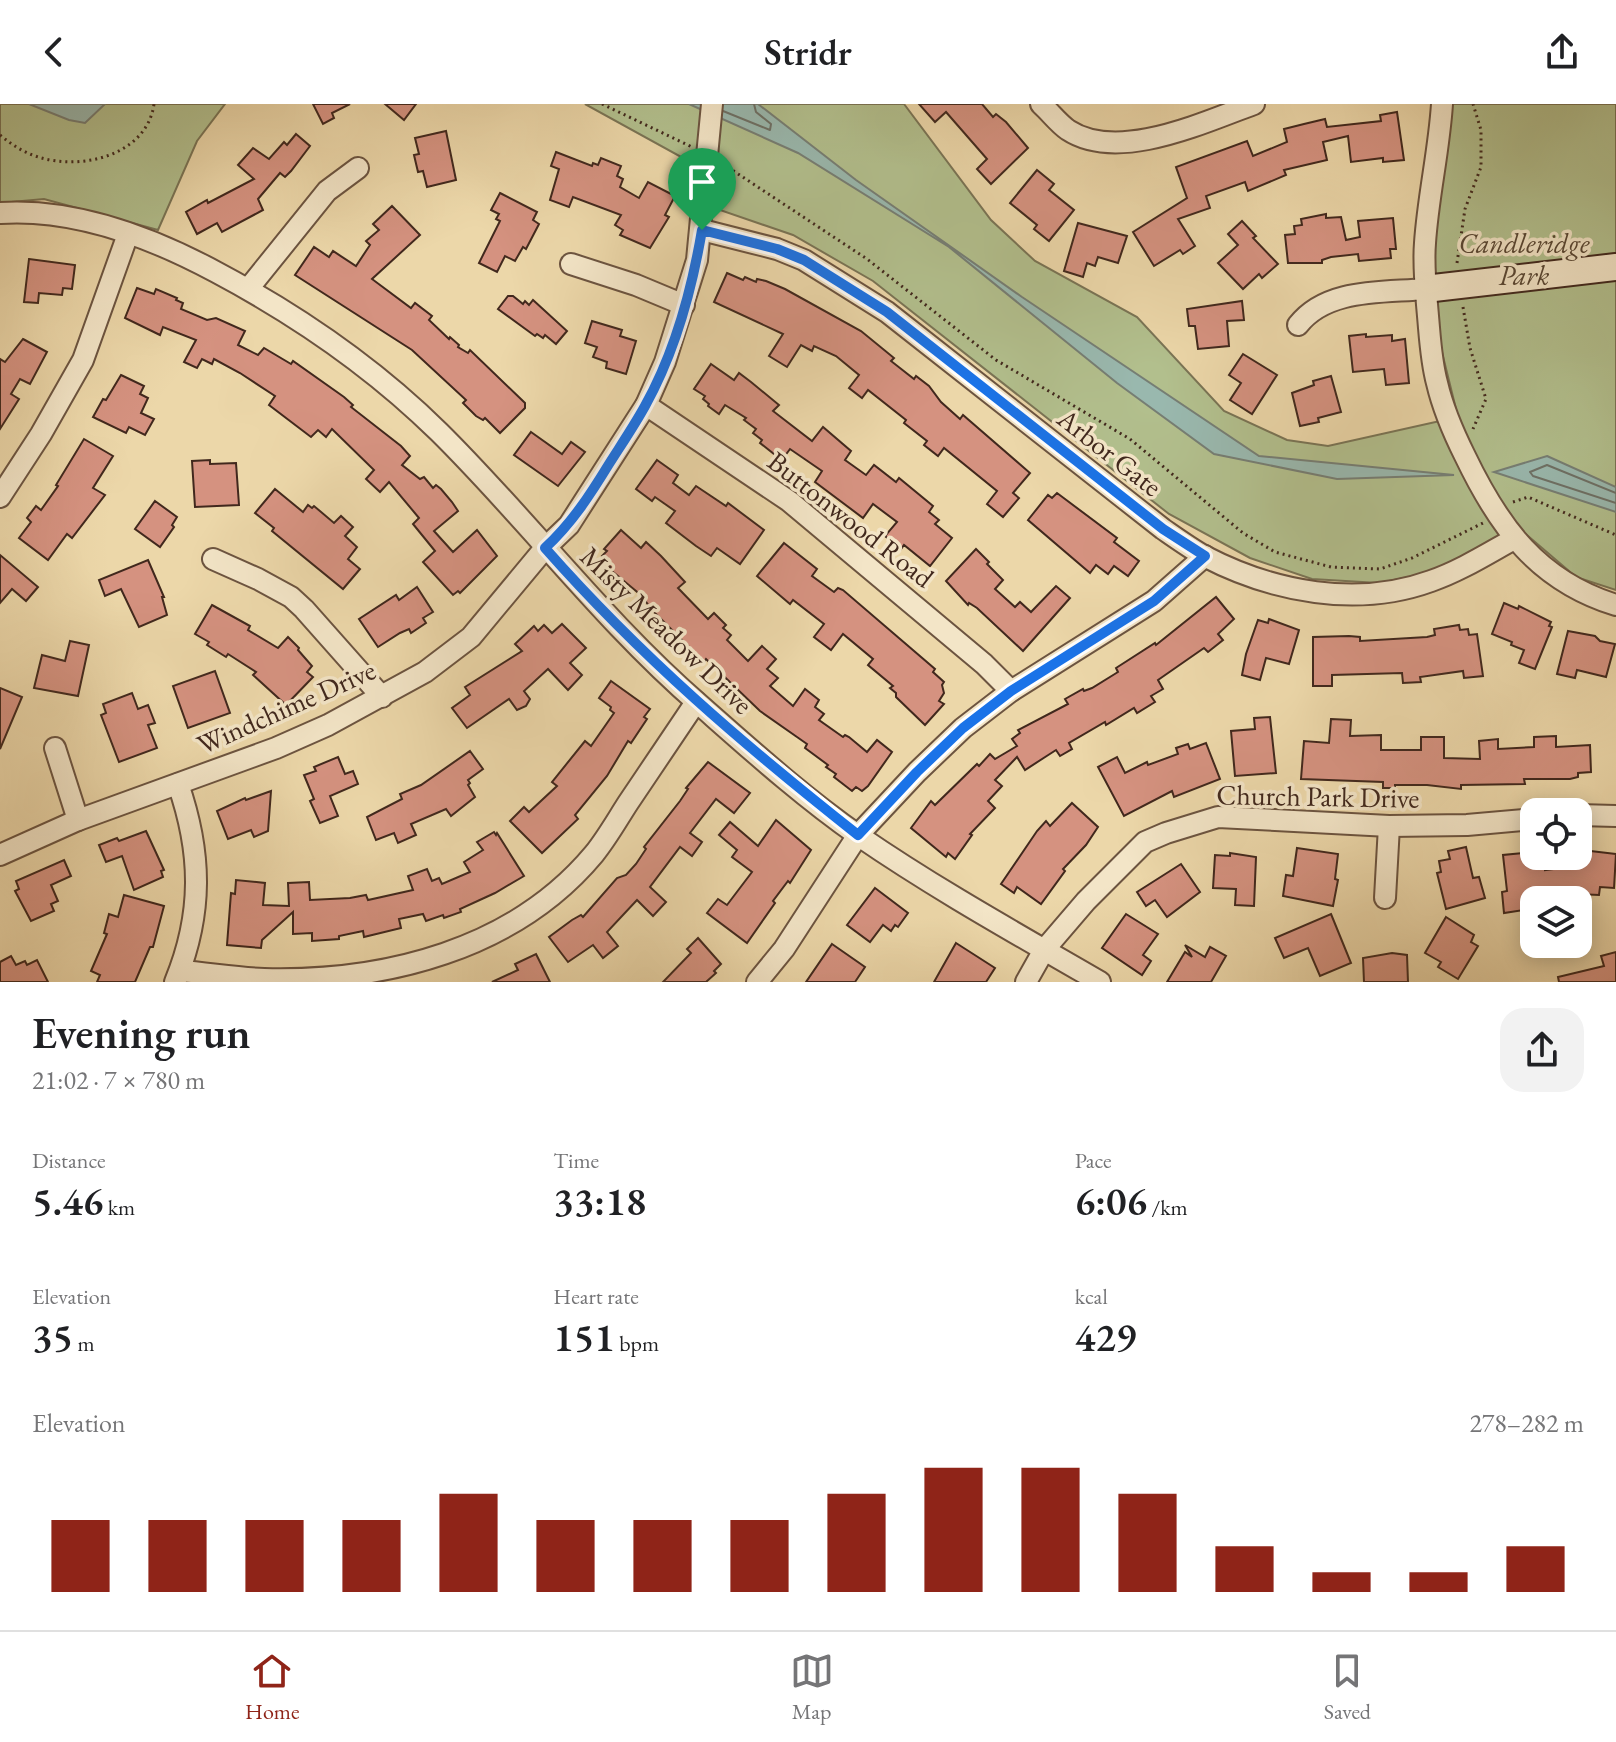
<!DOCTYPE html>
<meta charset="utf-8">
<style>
body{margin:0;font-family:"EB Garamond",serif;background:#f2f2f2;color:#202124;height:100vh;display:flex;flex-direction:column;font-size:30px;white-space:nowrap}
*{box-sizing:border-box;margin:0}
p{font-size:26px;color:#757577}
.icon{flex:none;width:44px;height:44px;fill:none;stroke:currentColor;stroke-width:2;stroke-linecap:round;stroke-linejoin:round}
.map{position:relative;height:878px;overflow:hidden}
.sheet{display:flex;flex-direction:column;background:#fff;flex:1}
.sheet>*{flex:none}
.controls{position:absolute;left:1520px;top:694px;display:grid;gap:16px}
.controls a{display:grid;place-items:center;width:72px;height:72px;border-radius:16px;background:#fff;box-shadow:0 4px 20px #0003;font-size:40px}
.pin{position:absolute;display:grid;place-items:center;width:68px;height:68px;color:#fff;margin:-82px -34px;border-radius:50% 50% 50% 0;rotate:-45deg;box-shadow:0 0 8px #0007}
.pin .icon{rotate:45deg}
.round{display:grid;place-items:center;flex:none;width:84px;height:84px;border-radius:24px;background:#f2f2f2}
.summary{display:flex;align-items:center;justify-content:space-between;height:136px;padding:0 32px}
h1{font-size:44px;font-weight:600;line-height:60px}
.metrics{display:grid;grid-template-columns:repeat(3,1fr);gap:12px;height:136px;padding:8px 32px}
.metrics div{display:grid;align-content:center}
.metrics b{font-size:40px;font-weight:600}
.metrics small{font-size:22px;font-weight:400}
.metrics p{font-size:22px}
.chart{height:224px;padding:16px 32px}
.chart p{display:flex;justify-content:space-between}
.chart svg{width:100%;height:144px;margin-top:8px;stroke:#8f2418;stroke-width:6}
header{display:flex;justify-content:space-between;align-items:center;height:104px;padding:0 32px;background:#fff;font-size:36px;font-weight:600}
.tab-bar{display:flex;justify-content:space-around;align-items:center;height:112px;border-top:2px solid #e0e0e0;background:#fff;font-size:22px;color:#757577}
.tab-bar a{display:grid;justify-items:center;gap:4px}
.tab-bar .selected{color:#8f2418}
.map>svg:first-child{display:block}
</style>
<header><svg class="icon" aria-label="back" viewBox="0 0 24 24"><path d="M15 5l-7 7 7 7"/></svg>Stridr<svg class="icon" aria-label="share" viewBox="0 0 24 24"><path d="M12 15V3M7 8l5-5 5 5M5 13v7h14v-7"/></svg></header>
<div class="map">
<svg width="1616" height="878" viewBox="0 0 1616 878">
<rect width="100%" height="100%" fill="#ecd7a9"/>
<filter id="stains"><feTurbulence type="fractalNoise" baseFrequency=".0025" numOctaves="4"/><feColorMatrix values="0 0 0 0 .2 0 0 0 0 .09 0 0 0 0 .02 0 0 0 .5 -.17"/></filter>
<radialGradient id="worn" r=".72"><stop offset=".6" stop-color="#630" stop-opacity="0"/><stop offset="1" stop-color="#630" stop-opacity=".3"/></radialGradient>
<!-- green -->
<g fill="#b2bf8d" stroke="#7a7455" stroke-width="2">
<polygon points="0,0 225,0 197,37 158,126 44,95 0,99"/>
<polygon points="585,0 904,0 991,116 1035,157 1137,213 1224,307 1287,336 1328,342 1458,313 1435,220 1433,152 1445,0 1616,0 1616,486 1576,473 1521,426 1434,468 1379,479 1312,475 1250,454 1169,410 873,177 793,131 717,105 694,60"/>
</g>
<!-- water -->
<g fill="#99b8ae" stroke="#767e74" stroke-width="2">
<polygon points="29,0 105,0 85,19 69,16"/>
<polygon points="689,0 758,0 856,76 1022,193 1259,352 1454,371 1337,375 1214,350 1117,279 949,143 798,49"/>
<polygon points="1547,352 1616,383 1616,408 1494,368"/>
</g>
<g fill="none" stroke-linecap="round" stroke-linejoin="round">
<!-- shore -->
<g stroke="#6d7066" stroke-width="2">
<polyline points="723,7 770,26 771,20 756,8 754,0"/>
<polyline points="1616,389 1547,361 1530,368 1533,372 1616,399"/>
</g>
</g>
<!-- building -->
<g fill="#d59280" stroke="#41281d" stroke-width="2">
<polygon points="313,0 350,0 332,9 334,14 323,20"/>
<polygon points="385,0 416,0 404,16"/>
<polygon points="919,0 982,0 993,13 996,10 1006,18 1028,44 991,80 977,65 987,55 946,8 935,18"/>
<polygon points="1397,8 1404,56 1383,58 1383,54 1351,58 1348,32 1323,38 1327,56 1284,66 1286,71 1248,87 1245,78 1206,92 1210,104 1178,115 1195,142 1183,150 1180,146 1154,162 1133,128 1187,94 1176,63 1247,37 1253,52 1287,38 1284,25 1304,20 1325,15 1327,23 1381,17 1380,11"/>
<polygon points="446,27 456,76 427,83 423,67 418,68 414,51 419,50 415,34"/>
<polygon points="296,30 310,42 291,67 285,73 280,69 258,95 263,106 222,128 217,119 197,130 186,108 207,96 208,99 254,75 238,61 253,44 269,55 284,38 287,41"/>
<polygon points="556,48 592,62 593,59 598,61 601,54 621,62 617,72 623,75 620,83 639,94 648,78 675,92 665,111 669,113 650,144 620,131 623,126 615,121 621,111 573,93 569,103 550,96 559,65 551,62"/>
<polygon points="1037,66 1054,80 1049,86 1074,106 1049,137 1034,125 1037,121 1010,99"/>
<polygon points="500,89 537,108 533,116 539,120 526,145 523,143 515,157 505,152 497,168 479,159 500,117 496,115 499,110 491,106"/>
<polygon points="392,102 420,131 372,175 411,204 415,199 432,212 429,216 449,235 450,233 459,241 458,243 468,249 470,246 525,299 525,304 500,329 485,314 483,316 476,312 463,299 466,296 412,246 295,171 314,143 329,153 333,147 356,162 370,141 366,137 379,126 373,120"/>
<polygon points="1326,110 1326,114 1341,113 1346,136 1360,133 1358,117 1393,114 1396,145 1390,145 1391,154 1359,157 1358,150 1331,153 1322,156 1322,159 1288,159 1285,131 1295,130 1294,122 1302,121 1301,115"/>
<polygon points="1242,117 1256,132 1253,134 1278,160 1262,174 1259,170 1243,185 1218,159 1238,141 1228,130"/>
<polygon points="1078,119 1127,132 1118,159 1098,153 1095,162 1087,159 1083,173 1064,167"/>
<polygon points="29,155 75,161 72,185 63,184 62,191 39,189 38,199 24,198"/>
<polygon points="727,169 743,176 745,173 756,178 757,175 766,177 785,185 861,227 894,254 891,257 914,275 916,272 929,282 941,298 960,315 963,311 1030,369 1013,389 1019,394 1003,413 987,400 997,387 944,344 938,352 924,341 927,337 904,319 906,316 868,286 862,294 849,284 859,271 836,252 814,242 812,247 801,241 787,263 769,252 783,230 714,198"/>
<polygon points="137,184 154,190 156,185 177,194 176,196 183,199 181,205 207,216 216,214 245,227 238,241 258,251 264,244 291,260 293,257 344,293 353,301 351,303 401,342 410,352 402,361 420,375 424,373 433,384 436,381 441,385 452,398 458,407 434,427 453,448 477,426 497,452 460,489 458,487 453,491 423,458 435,447 413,420 419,414 389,378 380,388 366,375 374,366 332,325 326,333 318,326 311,333 269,301 275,292 240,269 214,255 212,260 202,255 197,264 184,258 196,236 163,223 160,231 125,214"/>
<polygon points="508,192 513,192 523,200 525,197 529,201 533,196 567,227 556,240 545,231 543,234 537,230 535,232 498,205"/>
<polygon points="1242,197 1244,216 1227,217 1229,242 1198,245 1195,222 1189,222 1187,205"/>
<polygon points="592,217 622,226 620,232 636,237 626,270 606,264 607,258 593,253 597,243 585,239"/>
<polygon points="1366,230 1366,233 1392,231 1392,237 1405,235 1409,279 1386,281 1384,265 1353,268 1349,232"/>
<polygon points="23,235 47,248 30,280 20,275 11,290 19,295 0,325 0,255 5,258"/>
<polygon points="1243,250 1277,271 1252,310 1230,296 1241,279 1229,271"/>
<polygon points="711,260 734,276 739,269 751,278 779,301 773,307 812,337 823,323 851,347 845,356 866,371 874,361 896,378 899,374 933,402 929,408 939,416 935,420 952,434 930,462 904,441 901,445 885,432 897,418 873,400 863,414 815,378 822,367 790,345 784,353 776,347 774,350 760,339 762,336 753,329 756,325 744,316 746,314 725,301 719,310 708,302 709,300 703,295 705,292 694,285"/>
<polygon points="121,271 144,282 140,290 148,294 141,309 154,315 145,331 129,323 126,329 93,313 103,295 106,296"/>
<polygon points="1331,272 1341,308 1318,314 1319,318 1300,322 1292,289 1314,281 1313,277"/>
<polygon points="531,328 562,350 571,338 585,348 558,382 514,351"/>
<polygon points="84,335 113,352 93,384 105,391 72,434 67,430 48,456 19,434 31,418 27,414 36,402 41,406 58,382 56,381"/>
<polygon points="210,356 210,360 236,359 239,401 195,403 192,357"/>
<polygon points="657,356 678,371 673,379 689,391 696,382 726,402 728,399 764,426 740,460 717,444 711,452 696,442 666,419 675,407 655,393 652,397 636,385"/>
<polygon points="275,385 303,408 308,401 312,404 314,402 334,419 341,412 353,423 345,432 357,443 348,455 360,465 343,485 272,427 274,424 255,409"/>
<polygon points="1057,389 1117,434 1114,438 1139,457 1128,472 1114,462 1108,470 1096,461 1090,469 1028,416 1048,391 1052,394"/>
<polygon points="155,397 177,413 172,421 174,423 160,443 135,425"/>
<polygon points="621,426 641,444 646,438 661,452 685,478 678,484 708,515 714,509 726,521 723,524 731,531 727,536 748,557 762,542 776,555 767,565 778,574 770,582 793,602 805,585 819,596 815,603 824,610 819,616 843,633 845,631 849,633 867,648 877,636 892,648 868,682 862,687 856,683 852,687 834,673 836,670 826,663 828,661 805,644 807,640 760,607 706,555 704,558 651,505 642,492 607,463 610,460 602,452 607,447 604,445"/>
<polygon points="784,439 817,465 812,472 834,488 838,484 843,486 935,565 933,568 944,578 942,581 944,589 939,597 944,600 925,621 896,593 896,589 890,584 893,582 868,561 873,555 843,530 831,546 814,533 824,520 793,496 790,500 757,472"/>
<polygon points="976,445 989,458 987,460 1003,476 995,485 1015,503 1020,498 1031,508 1056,482 1070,494 1023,547 977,504 969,499 968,501 946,477"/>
<polygon points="0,451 38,483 26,497 12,485 0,499"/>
<polygon points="148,456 164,493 162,493 167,511 139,523 121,485 105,492 99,476"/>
<polygon points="417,483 433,508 423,514 426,519 411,529 409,525 400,529 378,543 359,515 396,491 399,496"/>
<polygon points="1216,493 1234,515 1218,530 1223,536 1208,548 1204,544 1158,576 1163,585 1151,592 1155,598 1137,609 1134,604 1106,621 1105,618 1069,639 1072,645 1060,652 1056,646 1025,666 1017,653 995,676 1002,682 988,697 995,704 970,730 972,731 955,755 948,749 946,753 911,724 931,697 935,701 977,660 979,662 990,650 995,655 1017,642 1012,635 1020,629 1018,626 1068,600 1065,595 1083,585 1084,587 1092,584 1118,568 1116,564 1155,539 1156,541"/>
<polygon points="1504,499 1518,505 1519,502 1551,518 1549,522 1552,523 1535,565 1519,559 1524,546 1511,541 1512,538 1492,530"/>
<polygon points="212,501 250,522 248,526 278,544 288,533 299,544 298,546 312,562 307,568 313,573 286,601 253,571 256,568 228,550 226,553 207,541 209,538 195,530"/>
<polygon points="1269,515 1299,526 1289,560 1266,554 1260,576 1242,571 1246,550 1258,516 1268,519"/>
<polygon points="562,520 586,544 570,559 582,571 568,586 548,565 524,587 530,595 526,602 517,606 509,595 467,624 452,604 470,591 465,583 522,547 515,540 534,522 538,527 544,521 552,529"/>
<polygon points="1459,521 1460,526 1468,525 1469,531 1477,530 1483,572 1464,574 1463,567 1420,573 1421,578 1403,579 1402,569 1332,571 1332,582 1313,582 1313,533 1349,532 1360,533 1360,537 1427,533 1435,531 1434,525"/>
<polygon points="1568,527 1595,532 1600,537 1615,540 1606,573 1577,566 1575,574 1557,570"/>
<polygon points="70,537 89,541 78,592 34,584 42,551 65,557"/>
<polygon points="215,567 230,609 188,624 173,582"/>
<polygon points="611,577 650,605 644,613 647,615 631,639 628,637 607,672 575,711 578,715 542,749 510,717 524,703 529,708 557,682 552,678 585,637 591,642 614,609 610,606 611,603 599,594"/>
<polygon points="0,584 22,593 0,645"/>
<polygon points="132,589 138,605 148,601 155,619 148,621 157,644 119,658 101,611 106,609 103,600"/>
<polygon points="1270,613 1276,669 1235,672 1231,627 1255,625 1254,614"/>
<polygon points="1331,615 1351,616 1350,632 1381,631 1381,646 1421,646 1421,633 1444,633 1444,654 1480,655 1479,637 1498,635 1498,645 1534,643 1534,633 1556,632 1556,643 1590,641 1591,668 1578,669 1578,673 1570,675 1524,675 1525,680 1461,681 1461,685 1427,681 1395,681 1395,684 1383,684 1383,678 1301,675 1304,637 1329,639"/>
<polygon points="1206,639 1220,675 1174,693 1172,687 1124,712 1098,663 1117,653 1125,669 1147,658 1148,661 1178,650 1176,644 1188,640 1190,645"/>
<polygon points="470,647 483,665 468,676 470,679 468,681 475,693 451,712 446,705 411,720 416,731 398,739 394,729 376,736 367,713 402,695 400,690 421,681"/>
<polygon points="338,653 345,670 353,667 358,680 330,692 338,712 320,719 310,697 314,695 304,671 316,667 314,663"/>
<polygon points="708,658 750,689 734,709 716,695 690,729 702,738 692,752 680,743 650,783 666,798 653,812 637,796 607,828 618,842 603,854 593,841 568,858 549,833 572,816 581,811 583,813 617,774 626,771 636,760 646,745 644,743 680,697 688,685 686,684"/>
<polygon points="271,687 268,727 254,733 251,726 228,735 217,707 245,694 246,696"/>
<polygon points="1072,699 1098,723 1086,741 1063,765 1065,767 1041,800 1017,783 1014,789 1001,780 1037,727 1046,717 1050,722"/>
<polygon points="776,716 811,746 790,779 788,777 773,797 775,799 747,839 707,809 718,795 727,801 752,768 732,753 737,746 719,731 730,718 758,742"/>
<polygon points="146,727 164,766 161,767 163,773 134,786 122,752 106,758 99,741 117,734 119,737"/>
<polygon points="494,728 496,731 497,729 524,772 495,789 460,805 461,808 444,814 443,811 426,817 423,810 399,815 401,824 364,833 363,827 339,832 339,835 312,837 312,829 293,830 293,808 262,836 261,844 227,841 231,789 235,790 236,776 265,779 263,801 289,802 288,779 309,778 310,796 350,794 366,791 368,796 413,786 408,772 427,765 432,777 439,774 442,780 470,768 464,758 483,746 477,738"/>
<polygon points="1466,743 1473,774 1479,773 1485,794 1446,805 1437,769 1441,768 1439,757 1450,755 1448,747"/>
<polygon points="1297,744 1338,750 1335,775 1338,776 1333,802 1283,792 1286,771 1293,772"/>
<polygon points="1582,746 1616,750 1614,784 1600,783 1599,791 1554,789 1537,791 1538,796 1523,798 1524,806 1504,809 1502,788 1507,787 1503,751 1534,748 1534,752 1544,752 1545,766 1568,763 1569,752 1578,752 1578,748 1582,748"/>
<polygon points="1230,749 1256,753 1254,802 1235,801 1236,785 1213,784 1215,751 1230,752"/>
<polygon points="64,756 71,772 51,781 58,797 51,800 54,807 31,817 15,787 19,785 16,777"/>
<polygon points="1181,760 1200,788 1167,813 1155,796 1146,802 1137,788"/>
<polygon points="875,784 908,809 898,823 895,821 891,827 883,821 870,838 847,821"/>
<polygon points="124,791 164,802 153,843 150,843 135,878 97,878 100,871 91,867 107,830 104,829 109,810 118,813"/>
<polygon points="1126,810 1158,830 1143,851 1151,857 1142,871 1102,844"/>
<polygon points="1331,810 1351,859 1320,872 1308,844 1284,854 1275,834"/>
<polygon points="1446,813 1474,831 1471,838 1478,842 1458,875 1438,863 1441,858 1425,849"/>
<polygon points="698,834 721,860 714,867 716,869 706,878 663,878 691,849 687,845"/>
<polygon points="956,839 995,864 986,878 934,878"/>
<polygon points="832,840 865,863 855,878 806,878"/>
<polygon points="1185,841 1205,853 1210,843 1226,852 1211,878 1167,878 1185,848 1192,853"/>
<polygon points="1616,848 1616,878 1559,878 1558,873 1604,862 1601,852"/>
<polygon points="1392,849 1407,851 1408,878 1364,878 1363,854"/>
<polygon points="536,850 550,878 492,878 518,866 515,860"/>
<polygon points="11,852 16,861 25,857 27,861 37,856 48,878 0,878 0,858"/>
</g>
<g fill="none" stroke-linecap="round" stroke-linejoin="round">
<defs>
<g id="street">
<path d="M1041 0C1050 8 1058 19 1068 26 1118 59 1204 18 1254 0"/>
<path d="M1442 0C1439 47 1428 93 1425 139 1423 163 1426 188 1428 212 1430 234 1431 257 1437 279 1443 305 1453 328 1465 352 1499 423 1538 477 1616 501"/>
<path d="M0 109C75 104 151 133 216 168 297 211 373 263 439 328 528 416 604 518 700 601 751 646 803 693 859 732 936 785 1019 831 1100 878"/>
<path d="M702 126 777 145 804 156 887 208 1163 425C1176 434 1190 444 1204 452 1273 488 1357 504 1431 477 1460 467 1487 450 1514 435"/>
<polyline points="571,160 636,181 684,201"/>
<polyline points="248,185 327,87 358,64"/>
<path d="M1298 221C1327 184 1382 189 1425 185"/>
<polyline points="646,301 789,397 984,560 1011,587"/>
<polyline points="0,393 41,330 83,256 128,130"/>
<polyline points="213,455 258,475 291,493 304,505 382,593"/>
<polyline points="55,644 78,716"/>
<polyline points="1578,711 1616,712"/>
<polyline points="0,751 78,716 276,644 328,621 425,568 471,533 545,444 569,421 646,301 665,258 697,156 712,0"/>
<polyline points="1385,794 1389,722"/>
<path d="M180 867C208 869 236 874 264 875 385 878 514 846 594 750 607 734 617 716 628 699 651 665 673 632 696 598"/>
<path d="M175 878C203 810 202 749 178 680"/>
<polyline points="757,878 784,845 858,731 917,668 963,624 1011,587 1154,497 1205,452"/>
<polyline points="1026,878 1044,846 1086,797 1145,738 1166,729 1218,713 1389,722 1467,721 1534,715"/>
</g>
<polyline id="secondary" points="1425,185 1616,163"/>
</defs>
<!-- street casing -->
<use href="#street" stroke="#6c5440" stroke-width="24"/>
<!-- secondary casing -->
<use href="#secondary" stroke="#41281d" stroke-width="30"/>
<!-- path -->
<g stroke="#41281d" stroke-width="3" stroke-dasharray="2 4" stroke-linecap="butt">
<polyline points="602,0 692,43"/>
<path d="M0 31C12 41 23 48 38 53 82 67 147 51 154 0"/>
<polyline points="723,60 867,155 996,256 1130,335 1243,429 1275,448 1331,463 1380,465 1412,454 1483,419"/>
<polyline points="1457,159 1465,105 1481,63 1481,26 1473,0"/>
<polyline points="1463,203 1470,244 1486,295 1473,325"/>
<polyline points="1513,398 1528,393 1616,431"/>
</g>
<!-- street -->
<use href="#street" stroke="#f3e5c7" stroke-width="20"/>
<!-- secondary -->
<use href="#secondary" stroke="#f3e5c7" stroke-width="26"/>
</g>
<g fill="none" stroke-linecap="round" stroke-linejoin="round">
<defs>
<path id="route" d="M702 126 777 145 804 156 887 208 1163 425 1205 452 1154 497 1011 587 963 624 917 668 858 731C744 641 641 553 545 444 572 419 590 391 609 360 621 341 634 322 645 302 674 250 692 185 702 126Z"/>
</defs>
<!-- route casing -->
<use href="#route" stroke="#fff" stroke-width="16"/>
<!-- route -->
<use href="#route" stroke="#1a73e8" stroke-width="10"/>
</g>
<g text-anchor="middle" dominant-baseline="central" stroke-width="7" stroke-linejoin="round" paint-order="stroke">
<!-- park labels -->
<g font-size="28" font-style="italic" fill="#584633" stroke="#f3e5c7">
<text x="1524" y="139">Candleridge<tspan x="1524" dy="32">Park</tspan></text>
</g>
<!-- street labels -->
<g font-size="28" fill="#41281d" stroke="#f3e5c7">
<text transform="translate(1110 348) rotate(38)">Arbor Gate</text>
<text transform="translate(851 415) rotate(38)">Buttonwood Road</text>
<text transform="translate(667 526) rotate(44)">Misty Meadow Drive</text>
<text transform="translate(286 603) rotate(-24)">Windchime Drive</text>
<text transform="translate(1318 692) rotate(1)">Church Park Drive</text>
</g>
</g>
<rect width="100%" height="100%" filter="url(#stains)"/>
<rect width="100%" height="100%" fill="url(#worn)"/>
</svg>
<div class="controls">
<a><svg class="icon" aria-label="locate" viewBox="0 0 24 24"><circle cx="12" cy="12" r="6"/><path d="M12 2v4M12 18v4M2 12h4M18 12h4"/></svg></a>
<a><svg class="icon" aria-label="layers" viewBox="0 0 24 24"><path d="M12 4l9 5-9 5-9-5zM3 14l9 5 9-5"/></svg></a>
</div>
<div class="pin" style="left:702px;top:126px;background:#1e9e55"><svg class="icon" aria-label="arrive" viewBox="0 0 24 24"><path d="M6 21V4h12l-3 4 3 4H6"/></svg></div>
</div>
<section class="sheet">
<div class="summary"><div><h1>Evening run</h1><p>21:02 · 7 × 780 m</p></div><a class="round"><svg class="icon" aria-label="share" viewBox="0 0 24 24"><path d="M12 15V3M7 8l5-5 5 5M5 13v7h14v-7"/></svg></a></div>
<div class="metrics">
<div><p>Distance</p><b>5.46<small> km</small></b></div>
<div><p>Time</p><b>33:18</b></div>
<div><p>Pace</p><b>6:06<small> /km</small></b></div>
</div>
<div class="metrics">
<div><p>Elevation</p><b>35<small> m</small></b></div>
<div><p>Heart rate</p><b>151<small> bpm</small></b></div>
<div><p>kcal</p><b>429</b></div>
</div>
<div class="chart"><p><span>Elevation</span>278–282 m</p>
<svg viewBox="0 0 160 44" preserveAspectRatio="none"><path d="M5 44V22M15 44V22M25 44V22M35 44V22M45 44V14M55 44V22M65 44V22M75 44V22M85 44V14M95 44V6M105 44V6M115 44V14M125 44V30M135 44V38M145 44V38M155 44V30"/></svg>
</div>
</section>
<nav class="tab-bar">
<a class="selected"><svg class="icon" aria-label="home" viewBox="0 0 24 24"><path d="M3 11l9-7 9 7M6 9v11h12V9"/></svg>Home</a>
<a><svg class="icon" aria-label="map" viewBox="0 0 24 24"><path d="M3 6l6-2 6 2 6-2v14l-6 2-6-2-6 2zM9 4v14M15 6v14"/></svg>Map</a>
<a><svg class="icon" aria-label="saved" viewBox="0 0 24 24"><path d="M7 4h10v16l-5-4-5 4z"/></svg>Saved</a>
</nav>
